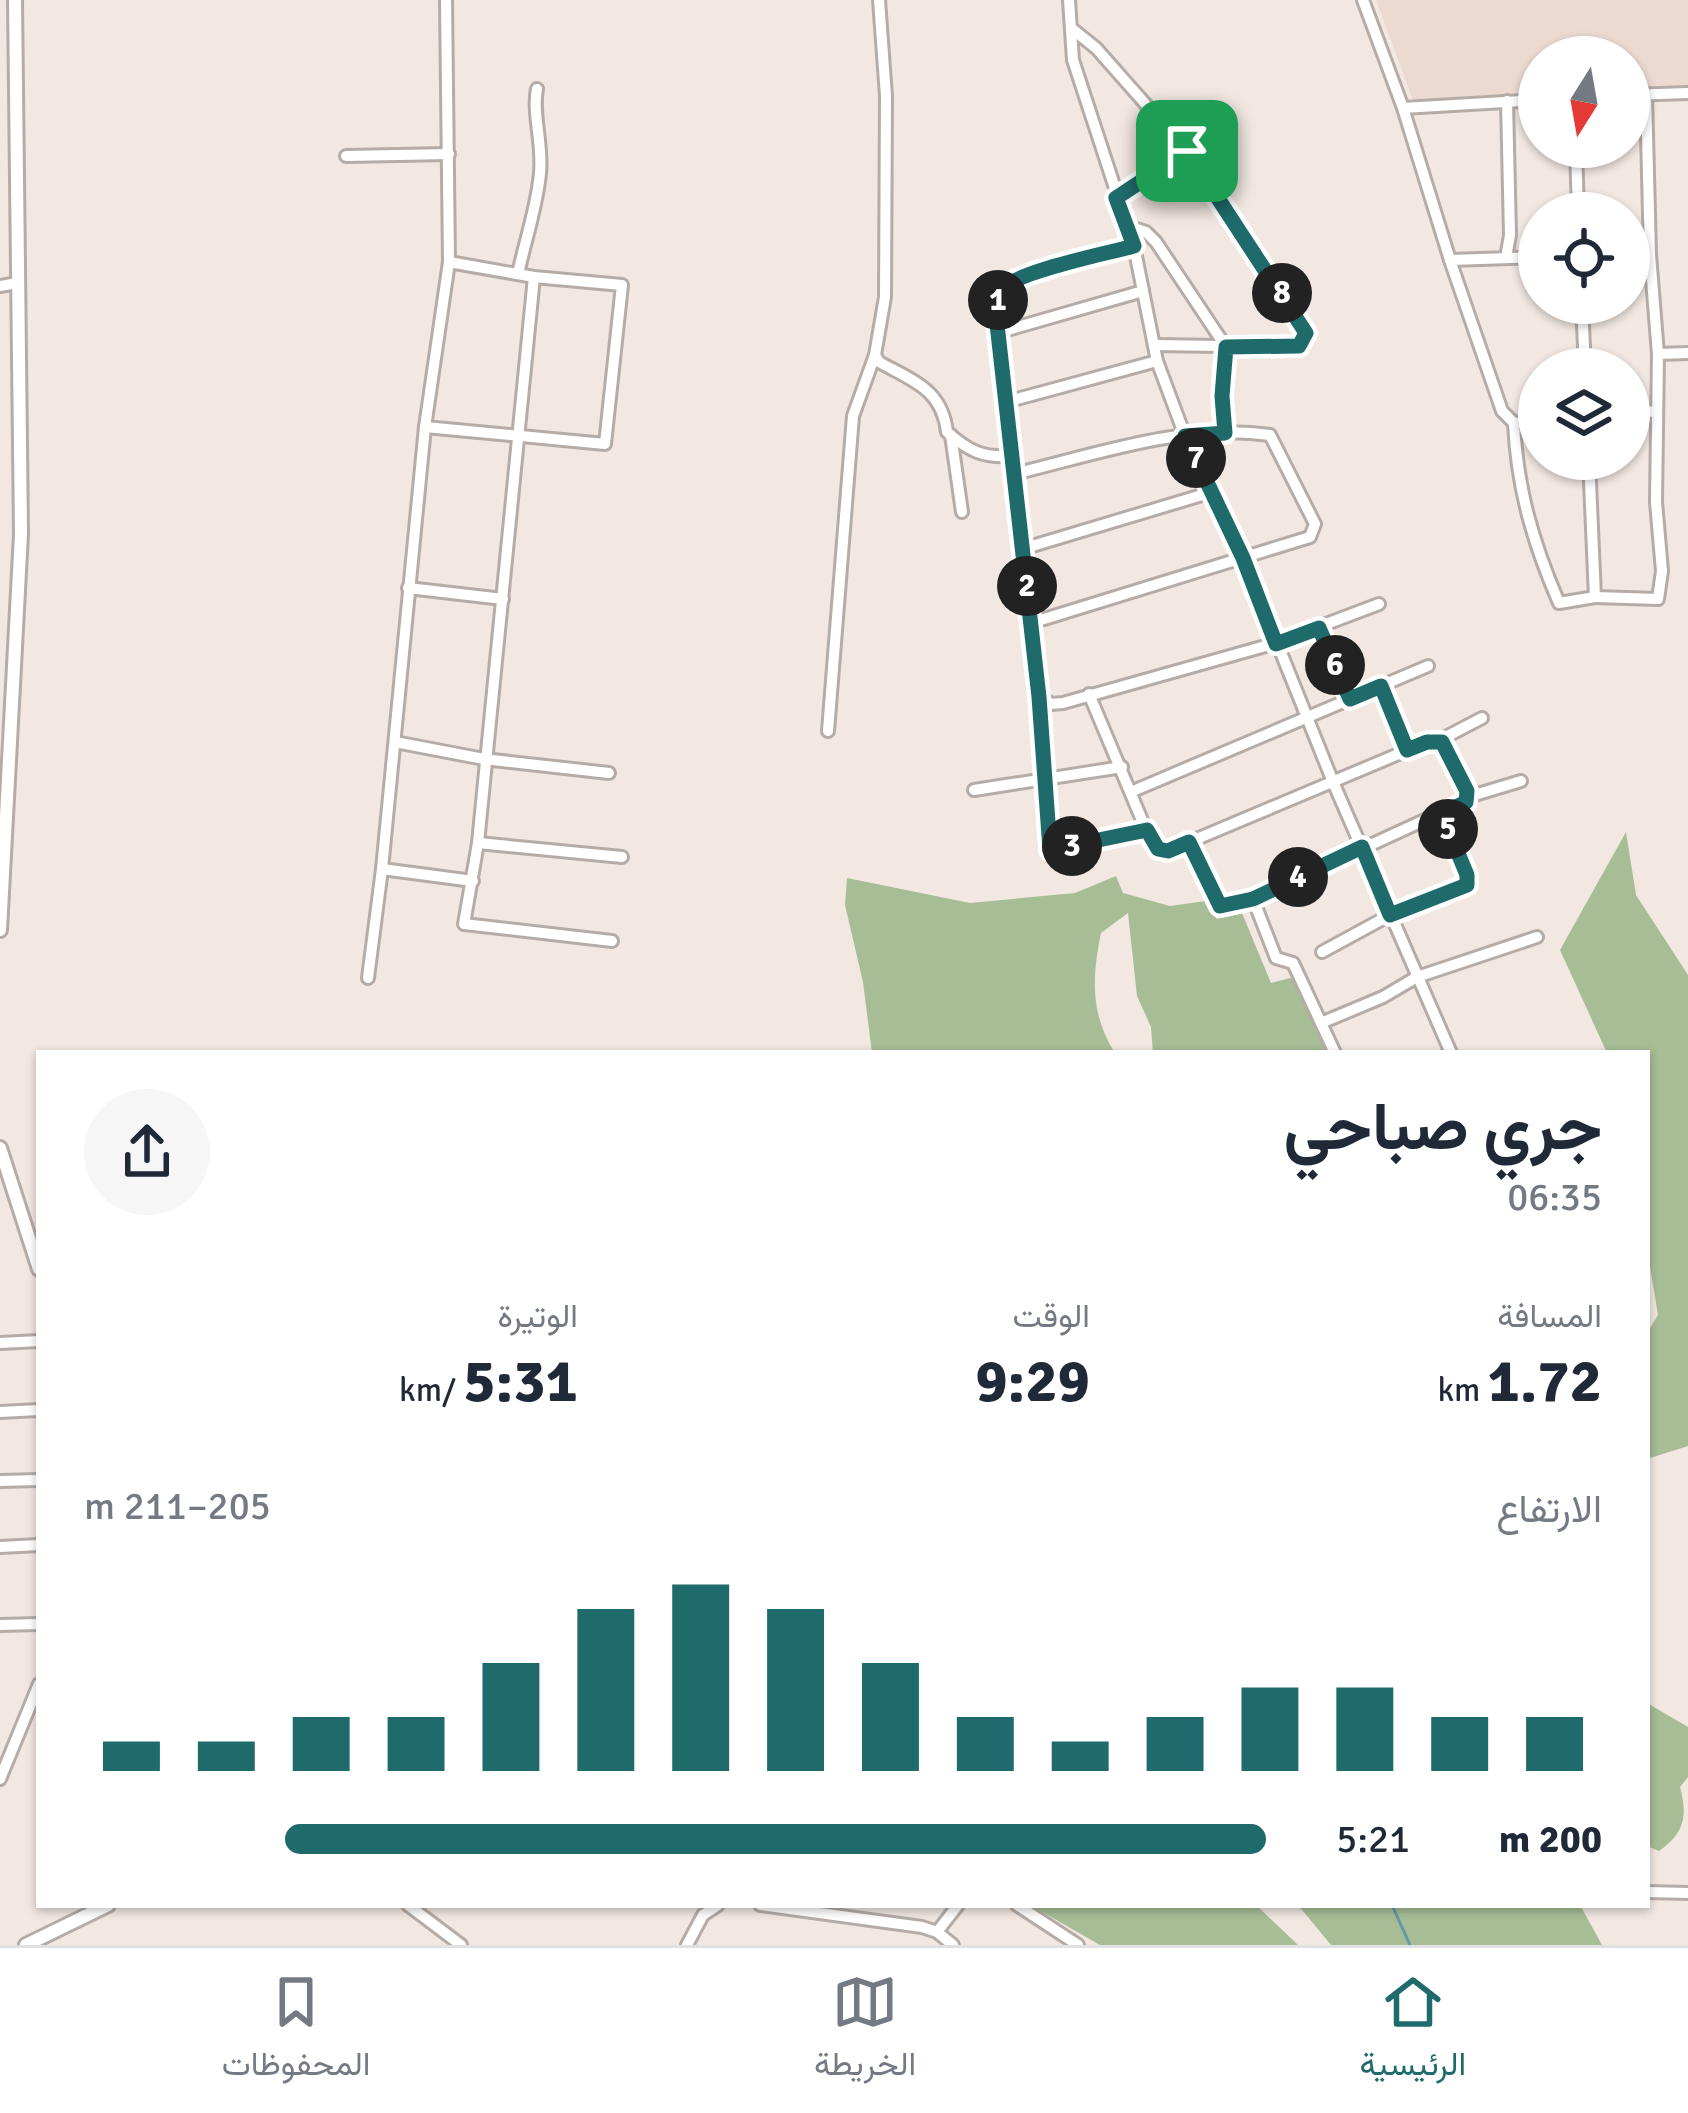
<!DOCTYPE html>
<html lang="ar">
<meta charset="utf-8">
<style>
body{margin:0;font-family:Signika,Vazirmatn,sans-serif;background:#f6f6f7;color:#1f2937;direction:rtl;height:100vh;display:flex;flex-direction:column;font-size:45px;white-space:nowrap}
*{box-sizing:border-box;margin:0}
p{font-size:39px;color:#747a83}
.icon{flex:none;width:66px;height:66px;fill:none;stroke:currentColor;stroke-width:2;stroke-linecap:round;stroke-linejoin:round}
.map{position:relative;flex:1;overflow:hidden;direction:ltr}
.details{position:absolute;left:36px;top:1050px;width:1614px;height:858px;display:flex;flex-direction:column;background:#fff;border-radius:0px;box-shadow:0 3px 9px #0004;direction:rtl}
.details>*{flex:none}
.needle{width:78px;rotate:191deg}
.tools{position:absolute;left:1518px;top:36px;display:grid;gap:24px}
.tools a{display:grid;place-items:center;width:132px;height:132px;border-radius:50%;background:#fff;box-shadow:0 3px 9px #0004;font-size:60px}
.pin{position:absolute;display:grid;place-items:center;width:102px;height:102px;color:#fff;margin:-51px;border-radius:24px;box-shadow:0 6px 18px #0006}
.km{position:absolute;width:60px;height:60px;margin:-30px;border-radius:50%;background:#222;color:#fff;font-size:33px;line-height:60px;text-align:center}
.round{display:grid;place-items:center;flex:none;width:126px;height:126px;border-radius:63px;background:#f6f6f7}
.summary{display:flex;align-items:center;justify-content:space-between;height:204px;padding:0 48px}
h1{font-size:66px;font-weight:700;line-height:90px}
.stats{display:grid;grid-template-columns:repeat(3,1fr);gap:18px;height:204px;padding:12px 48px}
.stats div{display:grid;align-content:center}
.stats b{font-size:60px;font-weight:700}
.stats small{font-size:33px;font-weight:400}
.stats p{font-size:33px}
.chart{height:336px;padding:24px 48px}
.chart p{display:flex;justify-content:space-between}
.chart svg{width:100%;height:216px;margin-top:12px;stroke:#1f6b6b;stroke-width:6}
ul{padding:0 48px;list-style:none;font-size:39px}
li{display:grid;grid-template-columns:192px 144px 1fr;align-items:center;height:90px}
li i{height:30px;border-radius:15px;background:#1f6b6b}
.tabs{display:flex;justify-content:space-around;align-items:center;height:168px;border-top:3px solid #e0e1e3;background:#fff;font-size:33px;color:#747a83}
.tabs a{display:grid;justify-items:center;gap:6px}
.tabs .selected{color:#1f6b6b}
.map>svg:first-child{display:block}
</style>
<div class="map">
<svg width="1688" height="1945" viewBox="0 0 1688 1945">
<rect width="100%" height="100%" fill="#f2e7e1"/>
<!-- built -->
<polygon fill="#ecdad0" points="1376,0 1688,0 1688,91 1629,93 1629,57 1539,57 1539,97 1414,103"/>
<!-- forest -->
<g fill="#a6bd96">
<polygon points="1626,832 1636,895 1688,975 1688,1446 1647,1459 1647,1333 1658,1315 1647,1249 1647,1053 1607,1053 1560,950"/>
<path d="M1116 876 1123 893 1170 906 1206 901 1217 919 1242 913 1271 983 1294 977 1328 1053H1153L1151 1027 1137 996 1128 913 1101 933C1092 977 1090 1014 1115 1053H872L863 982 845 905 847 878 970 903 1075 893Z"/>
<path d="M1647 1703 1688 1727V1777L1680 1787C1688 1817 1684 1833 1659 1851L1647 1846Z"/>
<polygon points="1030,1905 1256,1905 1298,1945 1100,1945"/>
<polygon points="1298,1905 1580,1905 1602,1945 1331,1945"/>
</g>
<g fill="none" stroke-linecap="round" stroke-linejoin="round">
<!-- stream -->
<polyline stroke="#6698ab" stroke-width="3" points="1392,1905 1410,1945"/>
<defs>
<g id="minor">
<polyline points="1069,0 1073,60 1134,246 1157,361 1185,436 1243,558 1333,782 1451,1053"/>
<polyline points="1363,0 1403,108 1450,260 1539,257"/>
<polyline points="1071,28 1096,48 1187,151 1306,333 1299,347 1154,345"/>
<polyline points="1629,95 1688,93"/>
<polyline points="1403,108 1539,100"/>
<polyline points="1576,147 1578,213"/>
<polyline points="346,156 449,154"/>
<polyline points="1116,198 1187,151"/>
<polyline points="1128,226 1146,232 1156,242 1226,347 1222,396 1225,433"/>
<path d="M1134 246C1109 253 1019 272 1006 287 994 300 996 317 997 333L1039 696 1051 704 1063 703 1276 643 1379 604"/>
<polyline points="1650,254 1658,354 1688,353"/>
<polyline points="1629,255 1650,254 1646,94"/>
<polyline points="1506,258 1510,235 1507,101"/>
<polyline points="1450,260 1502,411 1514,423"/>
<path d="M518 274C525 241 537 207 540 173 543 144 532 113 537 89"/>
<polyline points="534,277 478,843 464,924 612,941"/>
<polyline points="0,286 17,283"/>
<polyline points="1582,303 1585,369"/>
<polyline points="997,333 1143,291"/>
<path d="M875 355 879 362C913 381 942 389 947 432 969 451 982 458 1012 456"/>
<polyline points="1006,402 1157,361"/>
<polyline points="1629,414 1657,411"/>
<path d="M1539 421 1514 423C1517 488 1533 543 1559 603L1595 597"/>
<polyline points="425,427 605,444 622,285 534,277 449,262"/>
<polyline points="951,435 962,512"/>
<polyline points="1589,459 1595,597 1658,599 1662,571 1656,502 1658,354"/>
<path d="M1014 474C1097 454 1184 423 1270 435L1315 524 1310 537 1031 623"/>
<polyline points="1022,549 1212,492"/>
<polyline points="408,588 503,599"/>
<polyline points="1319,629 1350,699"/>
<polyline points="1381,686 1407,750"/>
<polyline points="1089,694 1152,844 1168,851 1427,742 1446,745 1467,791 1466,801 1253,899"/>
<polyline points="1039,696 1050,850 1147,830"/>
<polyline points="828,731 853,416 875,355 885,297 886,96 879,0"/>
<polyline points="1438,741 1482,718"/>
<polyline points="395,742 484,759 609,773"/>
<polyline points="974,790 1122,767"/>
<polyline points="1133,791 1428,666"/>
<polyline points="1468,797 1521,781"/>
<polyline points="1189,842 1220,906 1253,899 1276,958 1293,963 1335,1053"/>
<polyline points="478,843 622,857"/>
<polyline points="382,869 473,881"/>
<polyline points="1322,952 1390,915 1467,885 1467,875 1441,814"/>
<polyline points="368,978 382,869 425,427 449,262 446,0"/>
<polyline points="1321,1023 1383,997 1417,977 1537,937"/>
<polyline points="0,1343 39,1341"/>
<polyline points="0,1412 39,1410"/>
<polyline points="0,1481 39,1480"/>
<polyline points="0,1547 39,1545"/>
<polyline points="0,1625 39,1624"/>
<polyline points="0,1779 39,1684"/>
<polyline points="1647,1892 1688,1893"/>
<polyline points="408,1905 461,1945"/>
<polyline points="760,1905 922,1927 937,1932 953,1945"/>
<polyline points="1017,1905 1078,1945"/>
<polyline points="937,1932 958,1905"/>
<polyline points="687,1945 703,1915 718,1905"/>
</g>
<g id="tertiary">
<polyline points="0,930 21,534 15,0"/>
<polyline points="0,1148 39,1269"/>
<polyline points="26,1945 108,1905"/>
</g>
</defs>
<!-- minor casing -->
<use href="#minor" stroke="#b6aca7" stroke-width="16"/>
<!-- tertiary casing -->
<use href="#tertiary" stroke="#b6aca7" stroke-width="18"/>
<!-- minor -->
<use href="#minor" stroke="#fff" stroke-width="10"/>
<!-- tertiary -->
<use href="#tertiary" stroke="#fff" stroke-width="12"/>
</g>
<g fill="none" stroke-linecap="round" stroke-linejoin="round">
<defs>
<path id="route" d="M1187 151 1306 333 1299 346 1226 347 1222 396 1225 433 1185 436 1243 558 1276 644 1319 628 1350 699 1381 686 1407 750 1427 742H1442L1467 791 1466 802 1442 814 1467 875V885L1390 915 1362 847 1253 899 1220 906 1189 842 1168 851 1158 849 1147 830 1050 850 1039 697 998 333C996 317 994 300 1006 287 1019 271 1109 253 1134 246L1116 198Z"/>
</defs>
<!-- route casing -->
<use href="#route" stroke="#fff" stroke-width="24"/>
<!-- route -->
<use href="#route" stroke="#1f6b6b" stroke-width="15"/>
</g>
</svg>
<div class="tools">
<a><svg class="needle" viewBox="-14 -14 28 28"><path d="M0-13l5 13h-10z" fill="#e53935"/><path d="M0 13l5-13h-10z" fill="#747a83"/></svg></a>
<a><svg class="icon" aria-label="locate" viewBox="0 0 24 24"><circle cx="12" cy="12" r="6"/><path d="M12 2v4M12 18v4M2 12h4M18 12h4"/></svg></a>
<a><svg class="icon" aria-label="layers" viewBox="0 0 24 24"><path d="M12 4l9 5-9 5-9-5zM3 14l9 5 9-5"/></svg></a>
</div>
<div class="pin" style="left:1187px;top:151px;background:#1e9e55"><svg class="icon" aria-label="arrive" viewBox="0 0 24 24"><path d="M6 21V4h12l-3 4 3 4H6"/></svg></div>
<b class="km" style="left:998px;top:300px">1</b>
<b class="km" style="left:1027px;top:586px">2</b>
<b class="km" style="left:1072px;top:846px">3</b>
<b class="km" style="left:1298px;top:877px">4</b>
<b class="km" style="left:1448px;top:829px">5</b>
<b class="km" style="left:1335px;top:665px">6</b>
<b class="km" style="left:1196px;top:458px">7</b>
<b class="km" style="left:1282px;top:293px">8</b>
<section class="details">
<div class="summary"><div><h1>جري صباحي</h1><p>06:35</p></div><a class="round"><svg class="icon" aria-label="share" viewBox="0 0 24 24"><path d="M12 15V3M7 8l5-5 5 5M5 13v7h14v-7"/></svg></a></div>
<div class="stats">
<div><p>المسافة</p><b>1.72<small> km</small></b></div>
<div><p>الوقت</p><b>9:29</b></div>
<div><p>الوتيرة</p><b>5:31<small> /km</small></b></div>
</div>
<div class="chart"><p><span>الارتفاع</span>205–211 m</p>
<svg viewBox="0 0 160 44" preserveAspectRatio="none"><path d="M5 44V38M15 44V38M25 44V33M35 44V33M45 44V22M55 44V11M65 44V6M75 44V11M85 44V22M95 44V33M105 44V38M115 44V33M125 44V27M135 44V27M145 44V33M155 44V33"/></svg>
</div>
<ul>
<li><b>200 m</b>5:21<i style="width:83%"></i></li>
</ul>
</section>
</div>
<nav class="tabs">
<a class="selected"><svg class="icon" aria-label="home" viewBox="0 0 24 24"><path d="M3 11l9-7 9 7M6 9v11h12V9"/></svg>الرئيسية</a>
<a><svg class="icon" aria-label="map" viewBox="0 0 24 24"><path d="M3 6l6-2 6 2 6-2v14l-6 2-6-2-6 2zM9 4v14M15 6v14"/></svg>الخريطة</a>
<a><svg class="icon" aria-label="saved" viewBox="0 0 24 24"><path d="M7 4h10v16l-5-4-5 4z"/></svg>المحفوظات</a>
</nav>
